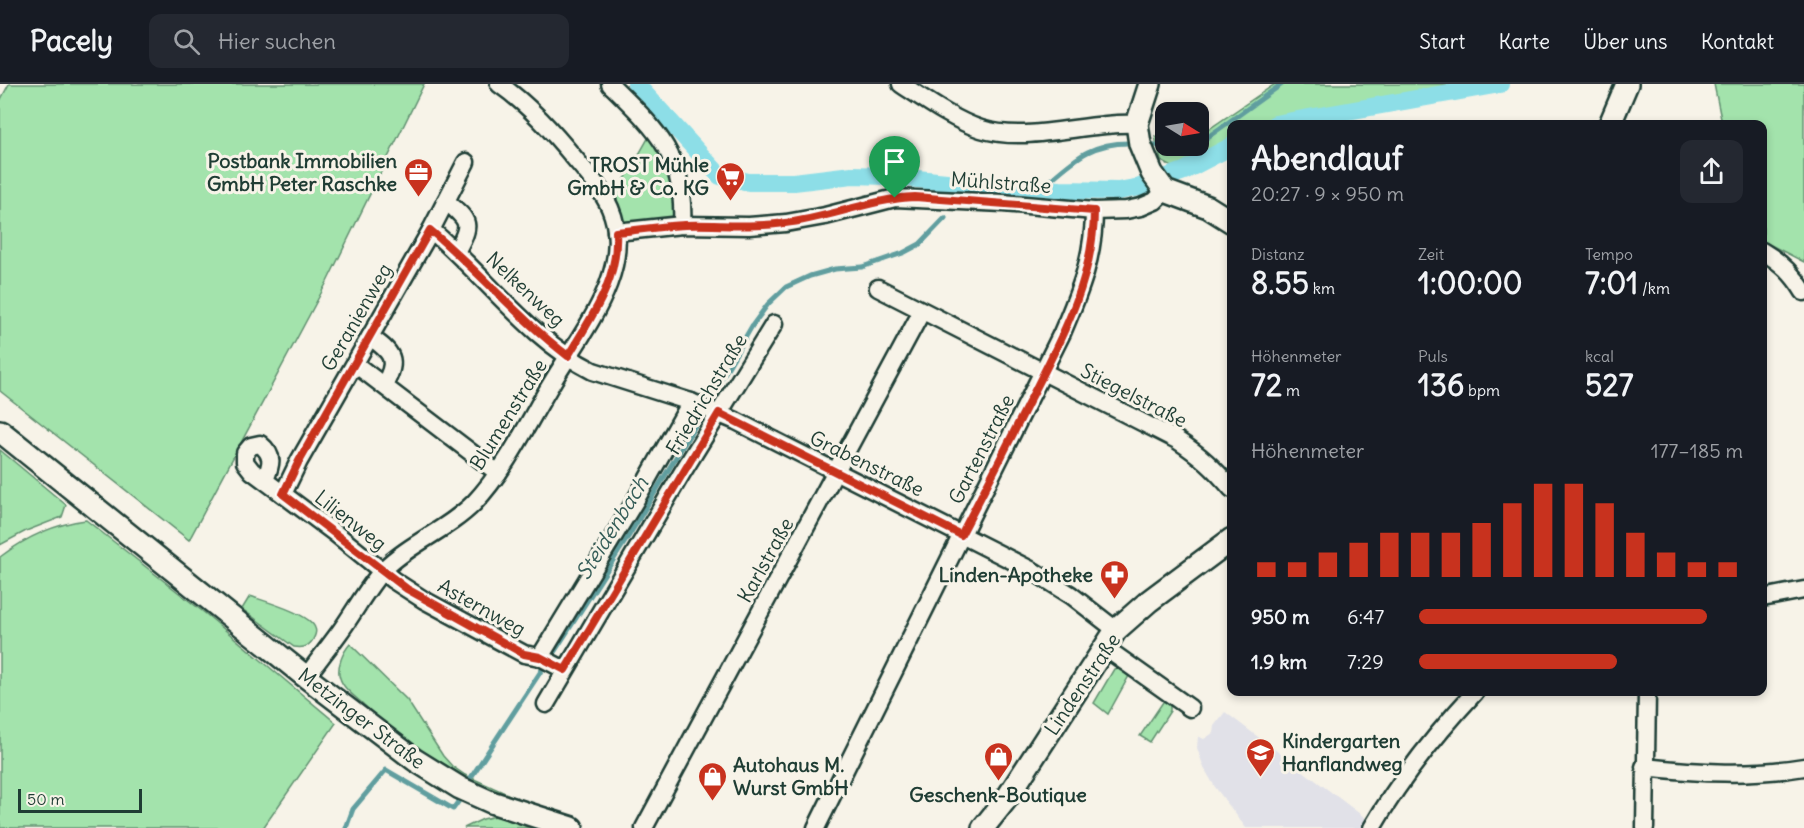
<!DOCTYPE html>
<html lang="de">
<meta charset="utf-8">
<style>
body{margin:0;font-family:Delius,sans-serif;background:#242831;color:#f1f3f6;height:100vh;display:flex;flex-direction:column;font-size:22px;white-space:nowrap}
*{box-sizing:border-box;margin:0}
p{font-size:20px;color:#9ea1a6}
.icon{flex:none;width:33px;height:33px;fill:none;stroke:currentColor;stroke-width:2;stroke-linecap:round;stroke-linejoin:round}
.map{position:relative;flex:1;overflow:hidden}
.side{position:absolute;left:1227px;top:36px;width:540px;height:576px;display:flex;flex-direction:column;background:#171b24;border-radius:12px;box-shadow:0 3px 9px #0003}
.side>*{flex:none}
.needle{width:39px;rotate:101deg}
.buttons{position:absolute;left:1155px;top:18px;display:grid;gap:12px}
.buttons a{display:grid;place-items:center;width:54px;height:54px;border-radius:12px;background:#171b24;box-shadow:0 3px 9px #0003;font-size:30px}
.scale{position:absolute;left:18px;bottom:15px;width:124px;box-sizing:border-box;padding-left:6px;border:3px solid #1f3d34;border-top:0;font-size:16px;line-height:21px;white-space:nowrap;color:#1f3d34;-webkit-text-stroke:4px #f7f3e8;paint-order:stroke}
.pin{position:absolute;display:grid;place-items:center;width:51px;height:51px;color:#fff;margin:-62px -26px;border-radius:50% 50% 50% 0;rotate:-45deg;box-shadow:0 0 6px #0007}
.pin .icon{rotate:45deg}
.round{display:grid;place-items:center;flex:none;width:63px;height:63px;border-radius:12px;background:#242831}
.summary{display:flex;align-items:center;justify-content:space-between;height:102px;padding:0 24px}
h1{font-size:33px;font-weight:800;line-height:45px}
.figures{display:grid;grid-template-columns:repeat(3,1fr);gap:9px;height:102px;padding:6px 24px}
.figures div{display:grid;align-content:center}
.figures b{font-size:30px;font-weight:800}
.figures small{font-size:16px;font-weight:400}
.figures p{font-size:16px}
.chart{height:168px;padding:12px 24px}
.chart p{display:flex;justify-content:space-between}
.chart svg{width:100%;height:108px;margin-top:6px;stroke:#c8321e;stroke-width:6}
ul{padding:0 24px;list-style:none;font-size:20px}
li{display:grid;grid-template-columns:96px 72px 1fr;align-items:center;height:45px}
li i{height:15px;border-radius:8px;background:#c8321e}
header{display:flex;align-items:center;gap:36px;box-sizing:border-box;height:84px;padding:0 30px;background:#171b24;border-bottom:2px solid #363941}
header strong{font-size:28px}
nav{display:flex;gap:33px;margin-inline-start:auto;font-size:21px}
.search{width:420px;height:54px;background:#242831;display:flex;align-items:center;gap:15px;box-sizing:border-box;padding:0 21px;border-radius:12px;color:#9ea1a6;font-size:22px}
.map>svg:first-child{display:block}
</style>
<header>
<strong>Pacely</strong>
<div class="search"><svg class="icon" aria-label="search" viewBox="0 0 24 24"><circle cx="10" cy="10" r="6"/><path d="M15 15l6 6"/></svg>Hier suchen</div>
<nav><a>Start</a><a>Karte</a><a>Über uns</a><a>Kontakt</a></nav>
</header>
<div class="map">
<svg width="1804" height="744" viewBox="0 0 1804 744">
<rect width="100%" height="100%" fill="#f7f3e8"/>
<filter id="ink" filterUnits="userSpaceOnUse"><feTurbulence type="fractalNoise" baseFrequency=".0167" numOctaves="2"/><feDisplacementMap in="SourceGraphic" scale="12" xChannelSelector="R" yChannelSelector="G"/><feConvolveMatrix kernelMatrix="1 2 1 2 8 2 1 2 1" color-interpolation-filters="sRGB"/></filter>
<g filter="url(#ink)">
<!-- built -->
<polygon fill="#e1e1e8" points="1225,628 1368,736 1363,744 1246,744 1215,703 1204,684 1197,664 1198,652 1204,655 1213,649 1214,642"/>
<!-- green -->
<g fill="#a3e3ac" stroke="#619070" stroke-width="1.5">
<polygon points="9,0 424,0 327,198 189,456 0,307 0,17"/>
<polygon points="1275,0 1460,0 1281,33 1265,40 1232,40 1231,57 1176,85 1161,77 1155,52 1165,55 1166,62 1198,62 1199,52"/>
<polygon points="1714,0 1804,0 1804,178 1763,157 1762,40 1722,40"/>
<path d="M650 51C674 84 674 97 677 136L622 143 616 111Z"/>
<polygon points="0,366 66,421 62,433 26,447 0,461"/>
<path d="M86 436 206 530 336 639 263 744H0V473C25 454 55 440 86 436Z"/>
<path d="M250 512C264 517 311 530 315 544 317 548 314 554 312 557 307 564 301 564 294 563L242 525Z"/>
<path d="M350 560 407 616 443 672 452 682 465 691 532 721C520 718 508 716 496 711 447 692 402 656 364 621 356 613 343 605 340 594 336 583 343 568 350 560Z"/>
<polygon points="1120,584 1130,590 1108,630 1094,619 1114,585"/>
<polygon points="1165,615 1170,621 1170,627 1150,658 1140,652"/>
<polygon points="496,732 531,744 464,744 483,735"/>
</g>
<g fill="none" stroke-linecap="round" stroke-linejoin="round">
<!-- stream -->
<g stroke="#619e9f" stroke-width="5">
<polyline points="1147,60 1172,63 1191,62"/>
<polyline points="1198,60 1282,0"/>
<path d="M1040 105C1072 78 1089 57 1134 59"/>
<polyline points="710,314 752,242 768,220 786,203 810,192 835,185 862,183 903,169 920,160 945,134"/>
<polyline points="553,570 628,453 699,335"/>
<polyline points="470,695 545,581"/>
<polyline points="346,744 353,725 386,686 453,725 458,718"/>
</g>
<!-- canal -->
<g stroke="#8ddee7" stroke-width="18">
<polyline points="636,0 720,92 749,98 794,98 852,91 888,92 966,100 1060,106 1118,107 1140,103 1184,87 1232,62"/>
<polyline points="1275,40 1500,0"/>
</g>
<defs>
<g id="minor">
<path d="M610 0C656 45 686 72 682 141"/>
<path d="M901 0C924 15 955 37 981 45 1029 60 1087 37 1137 40"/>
<path d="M446 117C470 138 472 139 456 168"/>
<path d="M431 146C485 191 529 255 593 287L691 318 736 337 1033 487 1071 511 1116 546"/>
<polyline points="616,148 682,141 749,142 786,139 825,132 895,114 1003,119 1094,127 1126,126 1141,123 1155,117 1165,107"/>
<path d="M1762 167C1781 178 1793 190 1804 208"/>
<path d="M878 204 1177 356C1200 371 1214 384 1232 405"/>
<path d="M370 253C392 268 399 276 384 301"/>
<polyline points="355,280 498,389"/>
<path d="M265 396C271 381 275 372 260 360L251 362 245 369V378L252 387 335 449 393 496 424 516 524 570 540 573 565 586"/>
<polyline points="283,410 299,377 431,146 466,78"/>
<polyline points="1762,514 1804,506"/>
<polyline points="1104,563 1190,624"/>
<polyline points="540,573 635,417 691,318"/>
<path d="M306 593C317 578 328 564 339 549 354 529 366 505 383 486 410 459 447 446 474 419 507 384 528 338 553 297 582 248 636 184 610 124 602 106 588 90 576 76 553 48 529 21 499 0"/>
<polyline points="546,620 682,389 774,240"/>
<path d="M1644 683C1698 689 1751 692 1804 683"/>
<polyline points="644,744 922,227"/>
<path d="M816 744 1062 249C1080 207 1094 173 1094 127"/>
<path d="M1372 744C1400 695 1437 649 1475 608"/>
<polyline points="1645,744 1647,608"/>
</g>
<g id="tertiary">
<polyline points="1150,0 1137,40 1140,60 1152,89 1165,107 1208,123 1232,138"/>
<polyline points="1610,40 1627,0"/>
<polyline points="0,347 306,593 415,676 460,704 491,718 572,744"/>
<polyline points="983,744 1007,714 1116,546 1149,517 1232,455"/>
</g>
</defs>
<!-- minor casing -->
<use href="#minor" stroke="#1f3d34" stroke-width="21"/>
<!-- tertiary casing -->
<use href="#tertiary" stroke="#1f3d34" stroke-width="26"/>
<!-- minor -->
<use href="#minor" stroke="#f7f3e8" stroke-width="16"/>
<!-- tertiary -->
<use href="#tertiary" stroke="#f7f3e8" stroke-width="21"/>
</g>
</g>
<g fill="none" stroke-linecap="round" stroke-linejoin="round" filter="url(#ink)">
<defs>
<path id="route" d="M915 113 1094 127C1094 197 1059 259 1028 320 1006 364 984 407 961 451L719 329 565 586 540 573 524 570 407 505 283 410 299 377 430 146C478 186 518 234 568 272 592 232 619 196 616 148 639 146 662 142 685 141 718 140 752 144 785 139 829 134 870 115 915 113Z"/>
</defs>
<!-- route casing -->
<use href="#route" stroke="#fff" stroke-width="12"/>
<!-- route -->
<use href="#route" stroke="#c8321e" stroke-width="8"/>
</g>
<!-- icons -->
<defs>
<symbol id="office-pin" viewBox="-11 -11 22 30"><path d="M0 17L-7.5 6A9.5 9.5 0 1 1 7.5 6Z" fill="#c8321e" stroke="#f7f3e8"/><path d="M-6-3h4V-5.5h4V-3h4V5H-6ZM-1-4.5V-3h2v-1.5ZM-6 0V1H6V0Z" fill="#fff"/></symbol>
<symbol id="supermarket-pin" viewBox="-11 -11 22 30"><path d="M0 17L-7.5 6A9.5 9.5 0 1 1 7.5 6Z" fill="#c8321e" stroke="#f7f3e8"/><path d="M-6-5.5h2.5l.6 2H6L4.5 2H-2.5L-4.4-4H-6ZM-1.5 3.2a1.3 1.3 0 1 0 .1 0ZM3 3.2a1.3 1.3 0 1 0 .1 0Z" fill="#fff"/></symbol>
<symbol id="pharmacy-pin" viewBox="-11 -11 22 30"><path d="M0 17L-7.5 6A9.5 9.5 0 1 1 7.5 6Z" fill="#c8321e" stroke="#f7f3e8"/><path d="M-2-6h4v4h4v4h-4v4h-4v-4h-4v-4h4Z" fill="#fff"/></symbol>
<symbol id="school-pin" viewBox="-11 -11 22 30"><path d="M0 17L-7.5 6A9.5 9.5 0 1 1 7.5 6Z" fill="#c8321e" stroke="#f7f3e8"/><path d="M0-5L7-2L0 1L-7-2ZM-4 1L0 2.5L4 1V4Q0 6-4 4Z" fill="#fff"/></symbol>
<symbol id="shop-pin" viewBox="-11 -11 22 30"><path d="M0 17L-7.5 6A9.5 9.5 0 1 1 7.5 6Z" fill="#c8321e" stroke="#f7f3e8"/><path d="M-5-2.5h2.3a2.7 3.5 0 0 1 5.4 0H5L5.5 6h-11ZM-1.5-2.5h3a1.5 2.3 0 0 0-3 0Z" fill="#fff"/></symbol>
</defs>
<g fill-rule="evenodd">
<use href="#office-pin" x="402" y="72" width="33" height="45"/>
<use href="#supermarket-pin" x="714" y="76" width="33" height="45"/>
<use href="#pharmacy-pin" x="1098" y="474" width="33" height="45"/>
<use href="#school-pin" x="1244" y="652" width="33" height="45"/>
<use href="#shop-pin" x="982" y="656" width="33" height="45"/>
<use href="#shop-pin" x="696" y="676" width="33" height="45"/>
</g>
<g text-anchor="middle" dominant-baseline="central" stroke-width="6" stroke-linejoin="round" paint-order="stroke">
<!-- poi labels -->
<g font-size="20" font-weight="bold" fill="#1f3d34" stroke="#f7f3e8" text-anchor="end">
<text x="397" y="76">Postbank Immobilien<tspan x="397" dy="23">GmbH Peter Raschke</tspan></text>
<text x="709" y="80">TROST Mühle<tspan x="709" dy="23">GmbH &amp; Co. KG</tspan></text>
<text x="1093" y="490">Linden-Apotheke</text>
<text x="1282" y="656" text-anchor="start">Kindergarten<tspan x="1282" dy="23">Hanflandweg</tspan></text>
<text x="733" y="680" text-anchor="start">Autohaus M.<tspan x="733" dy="23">Wurst GmbH</tspan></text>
<text x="998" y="710" text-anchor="middle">Geschenk-Boutique</text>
</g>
<!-- street labels -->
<g font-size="20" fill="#1f3d34" stroke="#f7f3e8">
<text transform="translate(1001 98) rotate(4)">Mühlstraße</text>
<text transform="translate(526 205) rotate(43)">Nelkenweg</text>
<text transform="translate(356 233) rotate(-60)">Geranienweg</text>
<text transform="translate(706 310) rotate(-59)">Friedrichstraße</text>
<text transform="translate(1134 311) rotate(27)">Stiegelstraße</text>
<text transform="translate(508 330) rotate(-58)">Blumenstraße</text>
<text transform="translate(981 365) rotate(-63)">Gartenstraße</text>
<text transform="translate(867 379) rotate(26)">Grabenstraße</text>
<text transform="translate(351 436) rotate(38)">Lilienweg</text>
<text transform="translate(765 476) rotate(-61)">Karlstraße</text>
<text transform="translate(482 523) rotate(29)">Asternweg</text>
<text transform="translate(1082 600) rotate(-56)">Lindenstraße</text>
<text transform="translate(362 634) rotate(37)">Metzinger Straße</text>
</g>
<!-- water labels -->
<g font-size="21" font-style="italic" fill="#355d58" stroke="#f7f3e8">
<text transform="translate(612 444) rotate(-58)">Steidenbach</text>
</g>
</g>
</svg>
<div class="buttons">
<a><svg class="needle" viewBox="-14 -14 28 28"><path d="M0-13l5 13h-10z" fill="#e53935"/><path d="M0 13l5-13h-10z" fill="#9ea1a6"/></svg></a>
</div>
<div class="scale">50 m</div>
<div class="pin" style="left:895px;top:114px;background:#1e9e55"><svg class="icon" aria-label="arrive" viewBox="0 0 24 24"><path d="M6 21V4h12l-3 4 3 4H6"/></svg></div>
<section class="side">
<div class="summary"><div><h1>Abendlauf</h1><p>20:27 · 9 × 950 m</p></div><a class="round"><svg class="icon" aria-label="share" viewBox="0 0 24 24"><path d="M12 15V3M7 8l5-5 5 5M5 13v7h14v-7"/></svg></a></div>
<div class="figures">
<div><p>Distanz</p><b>8.55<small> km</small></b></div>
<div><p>Zeit</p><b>1:00:00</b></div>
<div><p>Tempo</p><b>7:01<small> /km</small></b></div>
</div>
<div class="figures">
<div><p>Höhenmeter</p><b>72<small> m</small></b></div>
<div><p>Puls</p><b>136<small> bpm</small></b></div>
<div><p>kcal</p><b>527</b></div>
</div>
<div class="chart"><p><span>Höhenmeter</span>177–185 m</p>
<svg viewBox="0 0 160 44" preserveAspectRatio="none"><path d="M5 44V38M15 44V38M25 44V34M35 44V30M45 44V26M55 44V26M65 44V26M75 44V22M85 44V14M95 44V6M105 44V6M115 44V14M125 44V26M135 44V34M145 44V38M155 44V38"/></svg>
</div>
<ul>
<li><b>950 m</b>6:47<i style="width:89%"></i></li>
<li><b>1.9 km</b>7:29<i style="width:61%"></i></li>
</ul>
</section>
</div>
